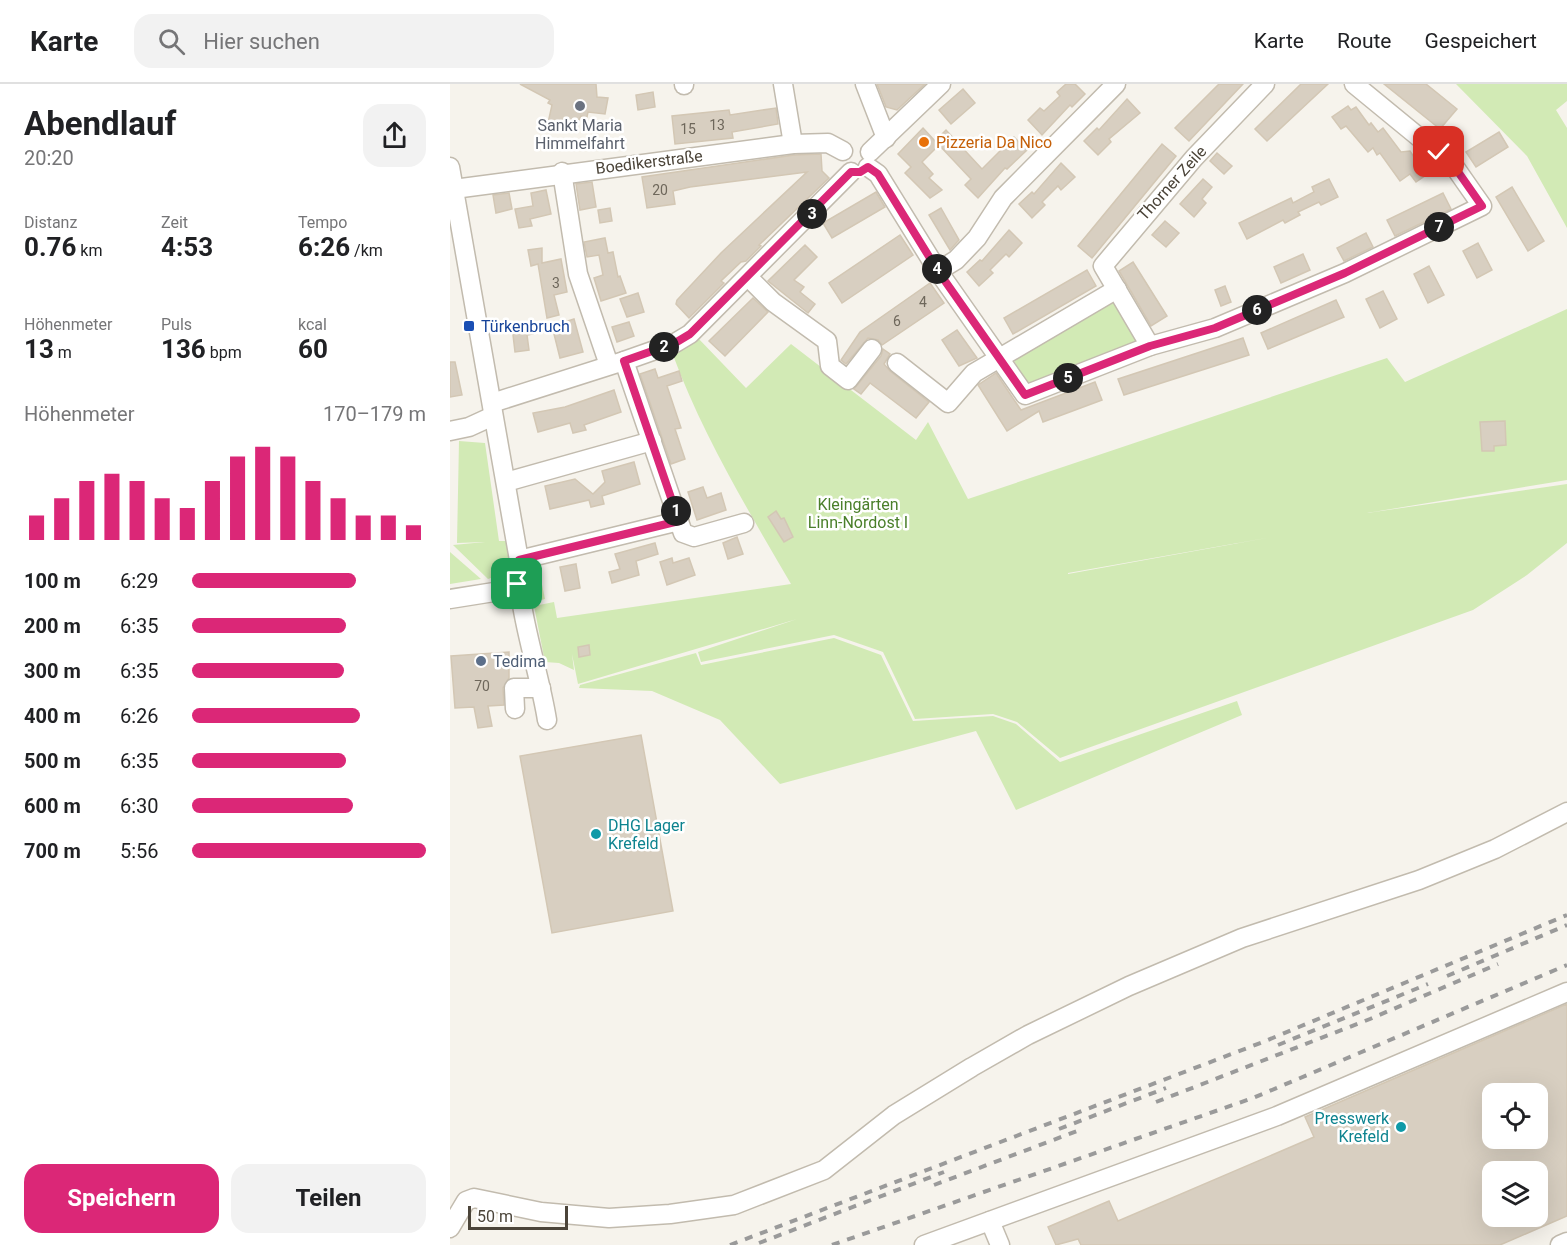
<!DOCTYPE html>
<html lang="de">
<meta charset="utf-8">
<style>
body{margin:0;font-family:Roboto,sans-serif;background:#f2f2f2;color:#202124;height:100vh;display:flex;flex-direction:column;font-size:22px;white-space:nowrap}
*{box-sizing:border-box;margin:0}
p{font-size:20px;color:#757577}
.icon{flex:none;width:33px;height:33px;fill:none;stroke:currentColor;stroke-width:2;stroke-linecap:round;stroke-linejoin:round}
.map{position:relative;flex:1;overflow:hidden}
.side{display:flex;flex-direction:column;background:#fff;width:450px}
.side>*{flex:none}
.controls{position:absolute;left:1032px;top:999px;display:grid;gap:12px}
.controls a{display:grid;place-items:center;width:66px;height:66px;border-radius:12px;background:#fff;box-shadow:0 6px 24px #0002;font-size:30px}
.scale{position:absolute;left:18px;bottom:15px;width:100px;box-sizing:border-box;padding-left:6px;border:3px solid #4b4439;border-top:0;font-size:16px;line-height:21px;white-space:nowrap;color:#4b4439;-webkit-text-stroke:4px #fff;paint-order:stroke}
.pin{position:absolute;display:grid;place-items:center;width:51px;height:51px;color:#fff;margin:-26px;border-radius:12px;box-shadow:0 3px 9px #0006}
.km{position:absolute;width:30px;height:30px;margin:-15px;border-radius:50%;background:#222;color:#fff;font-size:16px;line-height:30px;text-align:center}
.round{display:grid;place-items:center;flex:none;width:63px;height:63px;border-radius:18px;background:#f2f2f2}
.headline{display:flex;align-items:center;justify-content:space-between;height:102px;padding:0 24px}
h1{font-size:33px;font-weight:700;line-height:45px}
.metrics{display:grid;grid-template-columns:repeat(3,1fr);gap:9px;height:102px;padding:6px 24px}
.metrics div{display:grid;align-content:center}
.metrics b{font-size:26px;font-weight:700}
.metrics small{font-size:16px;font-weight:400}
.metrics p{font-size:16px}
.chart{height:168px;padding:12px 24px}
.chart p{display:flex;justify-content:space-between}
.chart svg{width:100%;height:108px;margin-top:6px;stroke:#db2777;stroke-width:6}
.button{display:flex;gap:12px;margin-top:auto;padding:12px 24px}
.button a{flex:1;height:69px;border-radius:18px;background:#db2777;color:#fff;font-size:24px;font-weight:700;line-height:69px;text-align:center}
.button a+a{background:#f2f2f2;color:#202124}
ul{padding:0 24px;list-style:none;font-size:20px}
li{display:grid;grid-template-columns:96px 72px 1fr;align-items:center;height:45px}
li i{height:15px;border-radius:8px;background:#db2777}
header{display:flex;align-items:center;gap:36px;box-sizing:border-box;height:84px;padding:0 30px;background:#fff;border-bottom:2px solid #e0e0e0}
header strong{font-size:28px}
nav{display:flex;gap:33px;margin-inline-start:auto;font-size:21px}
.search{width:420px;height:54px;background:#f2f2f2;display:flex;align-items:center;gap:15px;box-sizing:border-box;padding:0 21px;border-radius:18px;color:#757577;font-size:22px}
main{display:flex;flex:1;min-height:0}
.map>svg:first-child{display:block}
</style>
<header>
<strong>Karte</strong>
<div class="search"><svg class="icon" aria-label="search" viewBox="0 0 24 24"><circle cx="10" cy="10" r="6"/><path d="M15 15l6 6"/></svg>Hier suchen</div>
<nav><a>Karte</a><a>Route</a><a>Gespeichert</a></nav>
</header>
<main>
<section class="side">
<div class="headline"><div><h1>Abendlauf</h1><p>20:20</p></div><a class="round"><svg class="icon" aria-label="share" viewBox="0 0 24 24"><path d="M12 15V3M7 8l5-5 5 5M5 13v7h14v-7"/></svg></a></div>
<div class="metrics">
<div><p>Distanz</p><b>0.76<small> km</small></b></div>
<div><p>Zeit</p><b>4:53</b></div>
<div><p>Tempo</p><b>6:26<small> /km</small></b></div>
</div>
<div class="metrics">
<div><p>Höhenmeter</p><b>13<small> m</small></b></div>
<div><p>Puls</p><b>136<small> bpm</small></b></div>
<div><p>kcal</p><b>60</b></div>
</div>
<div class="chart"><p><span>Höhenmeter</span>170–179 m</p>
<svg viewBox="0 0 160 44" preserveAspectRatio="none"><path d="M5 44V34M15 44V27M25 44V20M35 44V17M45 44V20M55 44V27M65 44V31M75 44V20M85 44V10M95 44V6M105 44V10M115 44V20M125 44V27M135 44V34M145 44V34M155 44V38"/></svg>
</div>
<ul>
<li><b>100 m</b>6:29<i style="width:70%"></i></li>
<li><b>200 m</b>6:35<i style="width:66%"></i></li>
<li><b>300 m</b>6:35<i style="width:65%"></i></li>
<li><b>400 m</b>6:26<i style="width:72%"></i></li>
<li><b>500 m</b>6:35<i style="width:66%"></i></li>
<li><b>600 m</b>6:30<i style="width:69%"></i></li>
<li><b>700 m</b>5:56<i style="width:100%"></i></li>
</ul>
<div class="button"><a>Speichern</a><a>Teilen</a></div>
</section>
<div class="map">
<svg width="1117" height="1161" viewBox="0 0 1117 1161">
<rect width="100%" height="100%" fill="#f6f3ec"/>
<!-- green -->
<g fill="#d2eab5" fill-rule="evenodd">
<polygon points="1006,0 1117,0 1117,17 1106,26 1117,44 1117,144 1077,72"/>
<polygon points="663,216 690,258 577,301 562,273"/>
<path d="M1117 225V396L917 429 1117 400V459L1077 491 1023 526 610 674 567 638 543 630 465 635 433 568 384 551 251 578 248 568 347 535 128 600 122 570 124 586 109 579 95 578 84 522 104 518 107 534 341 500C298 426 253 352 223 271L247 253 296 304 341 260 466 356 478 338 518 415 937 274 955 298ZM822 453 618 490V489Z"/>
<polygon points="9,357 35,359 49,457 56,457 59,479 56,489 38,495 3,461 35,458 7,459"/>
<polygon points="0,468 31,495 0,500"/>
<polygon points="87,476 95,515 84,518 77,479"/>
<polygon points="384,554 431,571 463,637 543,632 566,640 610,678 787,617 792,631 566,726 526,647 330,700 270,636 202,607 129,604 130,601 246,569 251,581"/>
</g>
<!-- building -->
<g fill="#d8cfc1" stroke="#d3c7b4" stroke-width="1.5" fill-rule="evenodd">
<polygon points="70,0 146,0 147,13 158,14 155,30 138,28 137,33 131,32 123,47 98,39 102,21 98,19 100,16"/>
<polygon points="427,0 475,0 447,26 436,23"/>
<polygon points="616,0 625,0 635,10 622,23 620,21 592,51 578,36 590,24 594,27 610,12 607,8"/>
<polygon points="769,0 793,0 739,57 725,44"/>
<polygon points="851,0 878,0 817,57 805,45"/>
<polygon points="934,0 976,0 1007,25 990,45"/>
<polygon points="513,5 525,19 501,40 489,26"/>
<polygon points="203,8 205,23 188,26 186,11"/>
<polygon points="677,15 690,29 659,55 661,58 648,71 634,57 647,44 649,46"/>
<polygon points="898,22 901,26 906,23 919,41 921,39 928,48 933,44 951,68 960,67 976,91 966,98 960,90 950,97 930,69 927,71 923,64 918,68 896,42 891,45 882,33"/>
<polygon points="326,24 328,40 282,48 283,54 225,60 222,32 279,26 280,31"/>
<polygon points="473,44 485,57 496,46 532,85 564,53 577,66 557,85 555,84 528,114 515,101 521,95 489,61 472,78 483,90 479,94 492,106 480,114 455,89 461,83 448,70"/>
<polygon points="1049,48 1058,63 1026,83 1016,68"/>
<polygon points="712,60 726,72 642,174 628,162"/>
<polygon points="767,69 782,82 774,90 760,77"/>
<polygon points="371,70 372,87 379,94 309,161 311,162 296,177 291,178 271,197 274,199 239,234 226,220 227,216 271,169 357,88 240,103 223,107 225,120 197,124 192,93 344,71"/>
<polygon points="611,79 625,93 611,106 608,102 592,118 595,121 582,134 569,120 582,108 584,110"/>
<polygon points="753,95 762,103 752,115 756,119 744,133 730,120"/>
<polygon points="879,95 888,113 871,121 869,118 848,128 850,131 835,139 833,136 797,155 789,139 841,114 843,119 864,108 862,103"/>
<polygon points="142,98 146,123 130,126 126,100"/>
<polygon points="1062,103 1094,157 1078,167 1046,113"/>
<polygon points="96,106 101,130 80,135 82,142 69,144 65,125 83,122 81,109"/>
<polygon points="426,108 435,123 382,154 373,139"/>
<polygon points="59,109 62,125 46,129 43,111"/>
<polygon points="993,109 1001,125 945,152 937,136"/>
<polygon points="160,124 162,137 150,139 148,126"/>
<polygon points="491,124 509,156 500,166 479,131"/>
<polygon points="715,137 729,149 716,163 702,151"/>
<polygon points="559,146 572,159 559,173 556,170 540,186 543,189 529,202 517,188 530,176 532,177"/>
<polygon points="916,149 923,163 894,177 887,164"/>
<polygon points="450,151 463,171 392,219 379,199"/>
<polygon points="155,154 158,169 163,168 168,193 170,192 176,209 151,217 144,194 153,191 149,171 137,173 134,158"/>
<polygon points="1028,159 1042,186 1027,194 1013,167"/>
<polygon points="355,161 367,173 344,196 354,203 350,208 365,220 358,229 318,197"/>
<polygon points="92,164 92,179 111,175 117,208 104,211 109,231 97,234 88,180 81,182 78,166"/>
<polygon points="853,170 860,186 831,199 824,183"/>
<polygon points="683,178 717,232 701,242 669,187"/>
<polygon points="979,182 994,211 978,219 964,190"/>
<polygon points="637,186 646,202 563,250 554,234"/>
<polygon points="480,199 494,219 432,261 428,256 418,254 396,280 391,276 410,248"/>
<polygon points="775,202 781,218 771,222 765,206"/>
<polygon points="933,207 947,235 930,244 916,215"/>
<polygon points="188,209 194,228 177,233 170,215"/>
<polygon points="303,214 318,228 275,272 259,257"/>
<polygon points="886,216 894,233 818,265 811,249"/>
<polygon points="124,235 133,268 110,274 102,242"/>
<polygon points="81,238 83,250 77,251 79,266 65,268 62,242"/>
<polygon points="179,238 184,252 167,258 162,243"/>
<polygon points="507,246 527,274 509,282 492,256"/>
<polygon points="793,254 799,271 674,311 668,295"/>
<polygon points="433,265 440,270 434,280 440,287 479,318 466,334 420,299 411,310 404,305 431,272"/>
<polygon points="0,278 5,278 12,311 0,313"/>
<polygon points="205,285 208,294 229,287 232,297 217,302 231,344 225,345 235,375 221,380 190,290"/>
<polygon points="546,289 571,326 645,298 652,316 593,338 589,327 557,347 528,301"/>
<polygon points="164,306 171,328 134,341 136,346 123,349 120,339 88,348 83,329 115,323"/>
<polygon points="1055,337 1056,361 1044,362 1044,367 1032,367 1030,338"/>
<polygon points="184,378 190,400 152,412 154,420 141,423 139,416 100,425 95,402 125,395 143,410 155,398 152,387"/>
<polygon points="253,403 257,414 271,409 276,426 247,436 238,408"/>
<polygon points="326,427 331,435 334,434 343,453 334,458 318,433"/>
<polygon points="287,453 293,470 278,475 273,459"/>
<polygon points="205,459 208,470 186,477 189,491 162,499 159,488 170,485 165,470"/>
<polygon points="222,474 223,479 239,474 245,491 217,501 210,478"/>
<polygon points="126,480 130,504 115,507 110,483"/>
<polygon points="139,561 140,571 129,573 128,563"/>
<polygon points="59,568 59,594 53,604 54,621 38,622 42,642 28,644 24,623 5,624 1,572"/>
<polygon points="191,651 223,827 102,849 70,672"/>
<path d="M1117 920V1132L1050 1161H631L628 1155 606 1161 598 1143 659 1117 668 1137 864 1053 855 1033ZM1042 1010H1088V1054H1042ZM1042 1088H1088V1132H1042Z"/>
</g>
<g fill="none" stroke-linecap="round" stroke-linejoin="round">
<defs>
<g id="minor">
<polyline points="234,0 234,1"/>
<polyline points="333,0 343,60"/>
<polyline points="415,0 436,54"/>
<polyline points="420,68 491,0"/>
<path d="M0 83 69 476C66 524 89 585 97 636"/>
<polyline points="418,83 428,90 488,187 575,311 700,262 765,244 895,189 1032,122 1004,82 904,0"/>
<polyline points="112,88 128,190 159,281"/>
<polyline points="4,105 343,60 378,59 393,67"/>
<polyline points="488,187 506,176 527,154 553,114 666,0"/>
<polyline points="298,193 323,218 377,257 380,282 398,296 422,265"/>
<polyline points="700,262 653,182 744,74 815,0"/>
<polyline points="174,277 233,449 244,453 294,439"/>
<polyline points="447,279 498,319 524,289 667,205"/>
<polyline points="42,319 174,277 225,259 240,250 401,88"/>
<polyline points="0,347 19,343 43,332"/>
<polyline points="56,398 202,357"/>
<polyline points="69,476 229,437"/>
<polyline points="0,515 44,508 67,500"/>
<polyline points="65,625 64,604 91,604"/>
<polyline points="540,1137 550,1161"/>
<polyline points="0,1144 16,1117 24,1114 91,1128 159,1134 220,1130 284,1121 374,1086 444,1031 522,983 578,951 679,902 792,854 969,796 1045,765 1117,728"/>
<polyline points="474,1161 827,1032 1117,908"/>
<polyline points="1110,1161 1117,1158"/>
</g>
</defs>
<!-- minor casing -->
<use href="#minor" stroke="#c2bbae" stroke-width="21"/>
<!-- minor -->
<use href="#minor" stroke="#fff" stroke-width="18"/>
<!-- rail -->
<g stroke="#9a9a9a" stroke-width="4" stroke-dasharray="8 8" stroke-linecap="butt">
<polyline points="997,892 1117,841"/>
<polyline points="828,961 978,900"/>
<polyline points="706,1018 920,935 1048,880"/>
<polyline points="609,1045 716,1004"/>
<polyline points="484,1101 627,1047"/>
<polyline points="309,1159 494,1088"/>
<polyline points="280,1161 813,958 1117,831"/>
<polyline points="382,1161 803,1014 1117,881"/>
</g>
</g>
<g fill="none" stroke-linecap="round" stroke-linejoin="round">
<defs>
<polyline id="route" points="67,500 69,476 229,437 174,277 225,259 240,250 401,88 410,88 418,83 428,90 488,187 575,311 700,262 765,244 895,189 1032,122 1004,82 989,68"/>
</defs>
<!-- route casing -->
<use href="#route" stroke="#fff" stroke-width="12"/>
<!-- route -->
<use href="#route" stroke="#db2777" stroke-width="8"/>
</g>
<!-- markers -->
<circle fill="#6b7280" stroke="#fff" stroke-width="2" cx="130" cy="22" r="6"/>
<circle fill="#e8710a" stroke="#fff" stroke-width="2" cx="474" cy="58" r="6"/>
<rect fill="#1a4fb4" stroke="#fff" stroke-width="2" x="13" y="236" width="12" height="12" rx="3"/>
<circle fill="#5c6f8a" stroke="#fff" stroke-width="2" cx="31" cy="577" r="6"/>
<g fill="#0f9aa8" stroke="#fff" stroke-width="2">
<circle cx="146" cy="750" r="6"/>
<circle cx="951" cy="1043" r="6"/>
</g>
<g text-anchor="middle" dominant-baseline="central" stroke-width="5" stroke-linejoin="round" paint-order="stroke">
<!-- number labels -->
<g font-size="14" fill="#6e675b">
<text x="267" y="41">13</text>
<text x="238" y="45">15</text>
<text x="210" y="106">20</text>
<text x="106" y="199">3</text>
<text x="473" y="218">4</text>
<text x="447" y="237">6</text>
<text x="32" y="602">70</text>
</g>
<!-- worship labels -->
<g font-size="16" fill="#5b616d" stroke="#fff">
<text x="130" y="41">Sankt Maria<tspan x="130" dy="18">Himmelfahrt</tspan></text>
</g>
<!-- food labels -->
<g font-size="16" fill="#c56008" stroke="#fff" text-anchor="start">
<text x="486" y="58">Pizzeria Da Nico</text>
</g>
<!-- street labels -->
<g font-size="16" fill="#4b4439" stroke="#fff">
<text transform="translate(199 78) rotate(-7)">Boedikerstraße</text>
<text transform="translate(722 99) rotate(-48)">Thorner Zeile</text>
</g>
<!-- transit labels -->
<g font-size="16" fill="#164399" stroke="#fff" text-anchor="start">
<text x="31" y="242">Türkenbruch</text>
</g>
<!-- park labels -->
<g font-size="16" fill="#4a7f2a" stroke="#fff">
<text x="408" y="420">Kleingärten<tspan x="408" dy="18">Linn-Nordost I</tspan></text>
</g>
<!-- service labels -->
<g font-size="16" fill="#4e5e75" stroke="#fff" text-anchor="start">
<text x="43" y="577">Tedima</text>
</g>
<!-- culture labels -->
<g font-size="16" fill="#0d838f" stroke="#fff" text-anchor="start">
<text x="158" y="741">DHG Lager<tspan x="158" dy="18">Krefeld</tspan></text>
<text x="939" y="1034" text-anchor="end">Presswerk<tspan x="939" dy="18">Krefeld</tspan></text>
</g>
</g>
</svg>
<div class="controls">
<a><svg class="icon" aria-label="locate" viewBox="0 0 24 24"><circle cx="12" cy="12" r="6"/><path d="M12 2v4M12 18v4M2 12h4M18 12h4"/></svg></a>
<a><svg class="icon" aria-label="layers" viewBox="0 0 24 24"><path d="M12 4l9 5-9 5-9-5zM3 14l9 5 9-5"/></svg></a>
</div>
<div class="scale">50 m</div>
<div class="pin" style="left:67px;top:500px;background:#1e9e55"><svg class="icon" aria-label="arrive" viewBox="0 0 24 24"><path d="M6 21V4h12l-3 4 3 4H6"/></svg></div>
<div class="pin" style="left:989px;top:68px;background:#d93025"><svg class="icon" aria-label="check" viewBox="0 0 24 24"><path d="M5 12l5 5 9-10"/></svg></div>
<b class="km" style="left:226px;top:427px">1</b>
<b class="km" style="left:214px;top:263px">2</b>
<b class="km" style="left:362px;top:130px">3</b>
<b class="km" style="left:487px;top:185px">4</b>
<b class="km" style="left:618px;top:294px">5</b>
<b class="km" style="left:807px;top:226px">6</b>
<b class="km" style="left:989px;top:143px">7</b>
</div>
</main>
